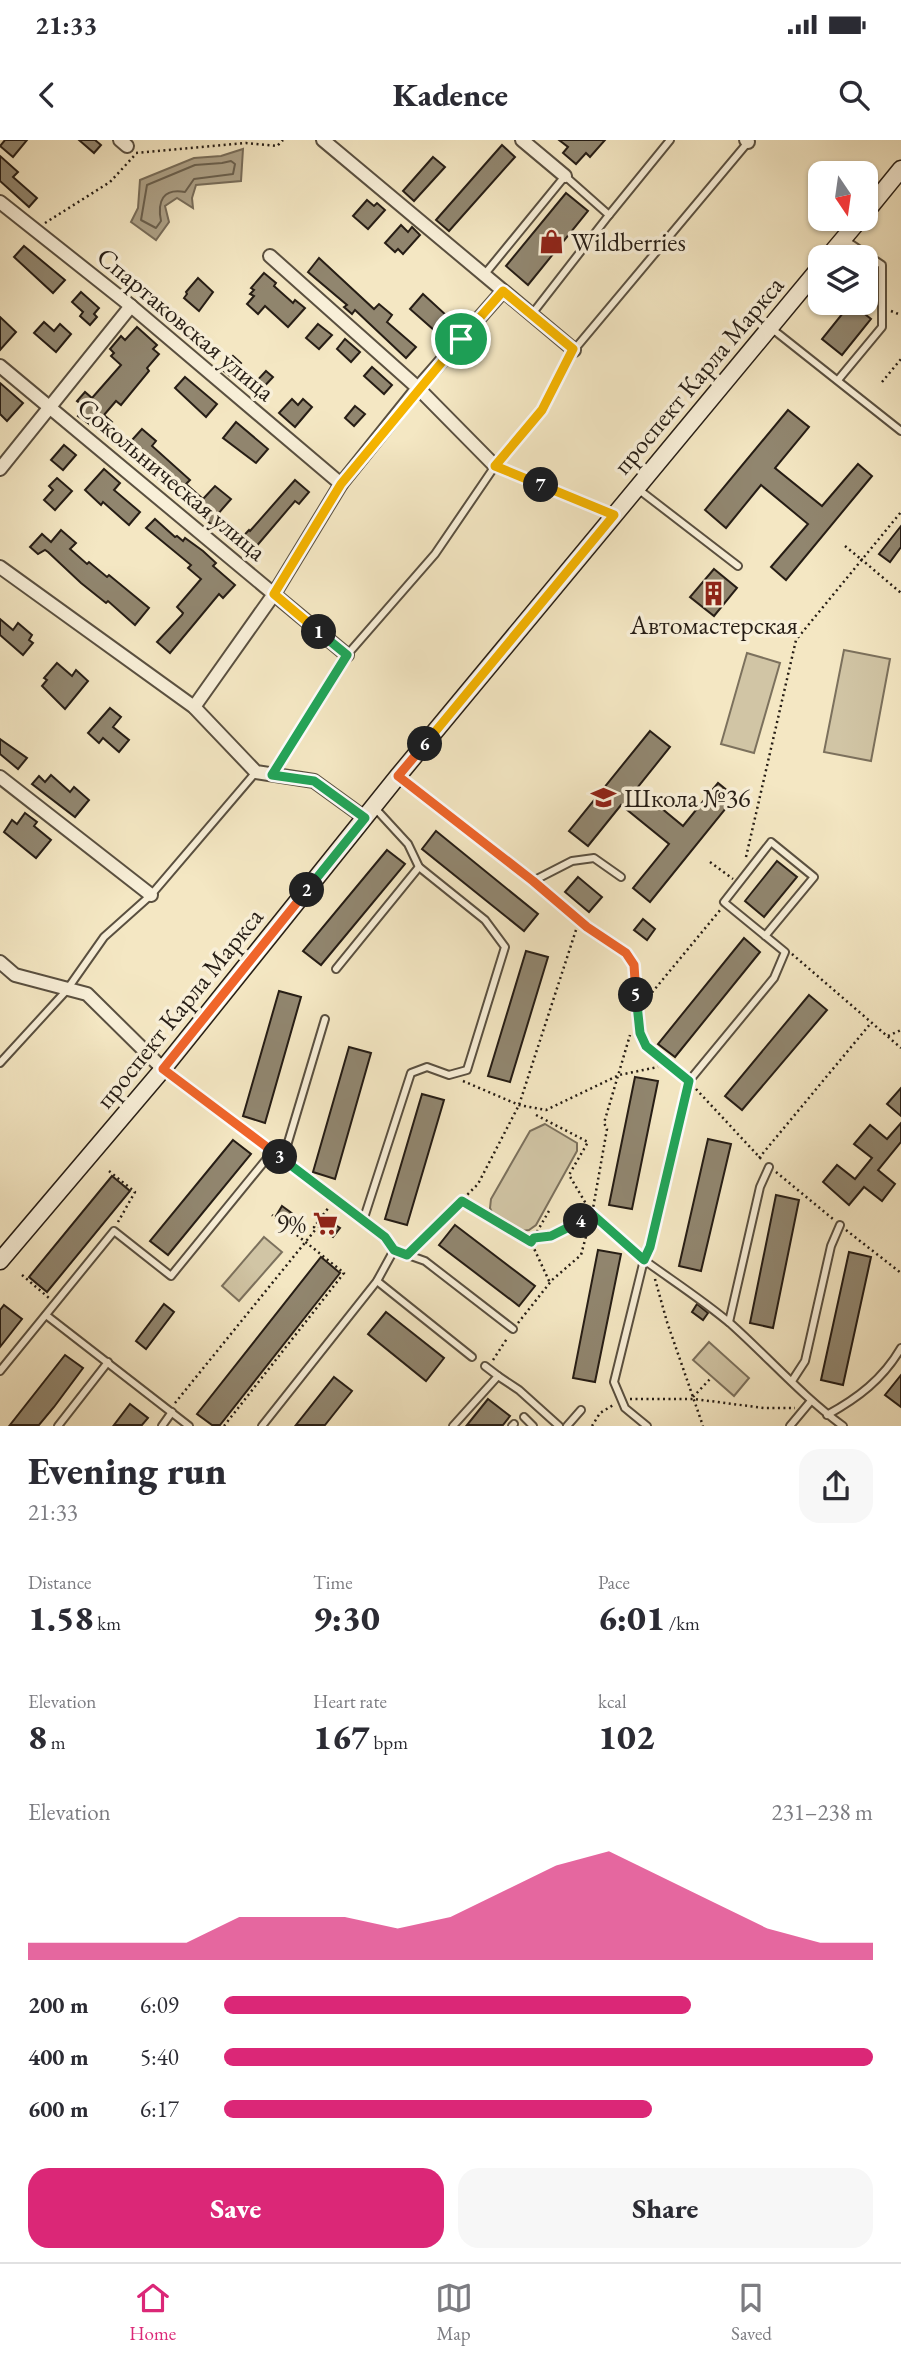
<!DOCTYPE html>
<meta charset="utf-8">
<style>
body{margin:0;font-family:"EB Garamond",serif;background:#f7f7f7;color:#2b2b33;height:100vh;display:flex;flex-direction:column;font-size:26px;white-space:nowrap}
*{box-sizing:border-box;margin:0}
p{font-size:23px;color:#7c7c81}
.icon{flex:none;width:38px;height:38px;fill:none;stroke:currentColor;stroke-width:2;stroke-linecap:round;stroke-linejoin:round}
.map{position:relative;height:1286px;overflow:hidden}
.panel{display:flex;flex-direction:column;background:#fff;flex:1}
.panel>*{flex:none}
.needle{width:46px;rotate:167deg}
.fabs{position:absolute;left:808px;top:21px;display:grid;gap:14px}
.fabs a{display:grid;place-items:center;width:70px;height:70px;border-radius:14px;background:#fff;box-shadow:0 2px 5px #0004;font-size:35px}
.pin{position:absolute;display:grid;place-items:center;width:60px;height:60px;color:#fff;margin:-30px;border:4px solid #fff;border-radius:50%;box-shadow:0 2px 7px #0007}
.km{position:absolute;width:35px;height:35px;margin:-18px;border-radius:50%;background:#222;color:#fff;font-size:19px;line-height:35px;text-align:center}
.round{display:grid;place-items:center;flex:none;width:74px;height:74px;border-radius:21px;background:#f7f7f7}
.overview{display:flex;align-items:center;justify-content:space-between;height:119px;padding:0 28px}
h1{font-size:38px;font-weight:800;line-height:52px}
.stats{display:grid;grid-template-columns:repeat(3,1fr);gap:10px;height:119px;padding:7px 28px}
.stats div{display:grid;align-content:center}
.stats b{font-size:35px;font-weight:800}
.stats small{font-size:19px;font-weight:400}
.stats p{font-size:19px}
.chart{height:196px;padding:14px 28px}
.chart p{display:flex;justify-content:space-between}
.chart svg{width:100%;height:126px;margin-top:7px;fill:#db2777;opacity:.7}
.primary-button{display:flex;gap:14px;margin-top:auto;padding:14px 28px}
.primary-button a{flex:1;height:80px;border-radius:21px;background:#db2777;color:#fff;font-size:28px;font-weight:800;line-height:80px;text-align:center}
.primary-button a+a{background:#f7f7f7;color:#2b2b33}
ul{padding:0 28px;list-style:none;font-size:23px}
li{display:grid;grid-template-columns:112px 84px 1fr;align-items:center;height:52px}
li i{height:18px;border-radius:9px;background:#db2777}
.status{display:flex;justify-content:space-between;align-items:center;height:49px;padding:0 35px;background:#fff;direction:ltr}
.status svg{height:19px;fill:currentColor}
header{display:flex;justify-content:space-between;align-items:center;height:91px;padding:0 28px;background:#fff;font-size:32px;font-weight:800}
.dock{display:flex;justify-content:space-around;align-items:center;height:98px;border-top:2px solid #e1e1e2;background:#fff;font-size:19px;color:#7c7c81}
.dock a{display:grid;justify-items:center;gap:4px}
.dock .current{color:#db2777}
.map>svg:first-child{display:block}
</style>
<div class="status"><b>21:33</b><svg viewBox="0 0 49 12"><path d="M0 12V9h3v3zM5 12V6h3v6zM10 12V3h3v9zM15 12V0h3v12zM26 1h20v11H26zM47 4h2v5h-2z"/></svg></div>
<header><svg class="icon" aria-label="back" viewBox="0 0 24 24"><path d="M15 5l-7 7 7 7"/></svg>Kadence<svg class="icon" aria-label="search" viewBox="0 0 24 24"><circle cx="10" cy="10" r="6"/><path d="M15 15l6 6"/></svg></header>
<div class="map">
<svg width="901" height="1286" viewBox="0 0 901 1286">
<rect width="100%" height="100%" fill="#f4e7c3"/>
<filter id="stains"><feTurbulence type="fractalNoise" baseFrequency=".00286" numOctaves="4"/><feColorMatrix values="0 0 0 0 .2 0 0 0 0 .09 0 0 0 0 .02 0 0 0 .5 -.17"/></filter>
<radialGradient id="worn" r=".72"><stop offset=".6" stop-color="#630" stop-opacity="0"/><stop offset="1" stop-color="#630" stop-opacity=".3"/></radialGradient>
<!-- green -->
<g fill="#d1c5a5" stroke="#7c715d" stroke-width="2">
<polygon points="844,510 890,519 871,621 824,612"/>
<polygon points="747,513 780,523 754,613 721,604"/>
<polygon points="545,984 577,1003 577,1011 536,1085 529,1090 522,1091 493,1075 490,1068 491,1059 530,991"/>
<polygon points="264,1097 282,1112 239,1161 222,1146"/>
<polygon points="709,1202 749,1238 734,1256 693,1220"/>
</g>
<!-- water -->
<polygon fill="#aea288" stroke="#786d5a" stroke-width="2" points="243,9 241,41 196,45 192,58 193,68 177,58 165,66 169,82 156,100 131,82 138,68 140,40 194,18 221,16"/>
<g fill="none" stroke-linecap="round" stroke-linejoin="round">
<!-- shore -->
<path stroke="#6a604e" stroke-width="2" d="M231 21 235 24 233 34 194 39 185 52C163 48 157 61 161 81L156 88 141 80 147 45 195 25 222 23Z"/>
</g>
<!-- building -->
<g fill="#91866f" stroke="#261d15" stroke-width="2">
<polygon points="5,0 27,0 13,17 0,6"/>
<polygon points="79,0 95,0 101,5 94,13"/>
<polygon points="559,0 605,0 590,17 586,13 576,24 563,13 568,7"/>
<polygon points="502,5 515,17 449,91 436,80"/>
<polygon points="0,16 18,32 13,37 37,58 29,67 0,41"/>
<polygon points="433,17 445,27 414,61 403,51"/>
<polygon points="566,53 588,71 528,145 506,126"/>
<polygon points="367,60 374,66 377,63 385,70 368,89 353,76"/>
<polygon points="401,85 408,92 412,87 420,95 403,114 398,109 395,112 385,103"/>
<polygon points="24,106 65,140 53,153 14,117"/>
<polygon points="319,118 374,169 379,164 392,175 387,182 416,207 406,218 355,170 352,174 344,167 347,165 308,132"/>
<polygon points="866,128 876,136 876,146 866,158"/>
<polygon points="264,133 276,143 274,146 293,163 295,160 305,168 288,187 265,166 258,174 247,164 254,156 250,154 254,150 251,148"/>
<polygon points="198,138 213,152 199,171 184,158 187,154 186,152"/>
<polygon points="81,152 99,168 94,174 97,177 90,185 80,176 83,172 72,162"/>
<polygon points="423,154 447,176 434,190 410,169"/>
<polygon points="851,163 871,179 842,215 822,199"/>
<polygon points="0,177 16,192 0,210"/>
<polygon points="44,182 54,191 60,184 71,194 56,212 34,193"/>
<polygon points="318,184 332,195 319,209 306,198"/>
<polygon points="137,187 157,205 153,209 159,214 147,228 149,231 121,265 116,261 104,275 112,282 102,293 78,276 85,267 77,261 85,252 92,258 121,225 111,216 114,213 110,209 121,196 125,200"/>
<polygon points="345,199 360,212 351,222 337,209"/>
<polygon points="233,216 241,223 230,236 221,229"/>
<polygon points="372,227 392,245 384,254 364,236"/>
<polygon points="266,231 273,237 259,252 252,246"/>
<polygon points="185,237 217,264 206,277 175,248"/>
<polygon points="0,243 23,263 7,281 0,274"/>
<polygon points="292,259 298,265 303,259 312,267 295,287 279,273"/>
<polygon points="355,266 365,274 354,286 345,278"/>
<polygon points="788,270 809,287 775,328 822,366 858,324 872,336 786,440 771,427 808,384 761,345 726,388 705,370"/>
<polygon points="236,282 268,309 256,323 223,298"/>
<polygon points="142,289 156,301 152,306 190,340 186,344 203,359 215,346 231,359 217,375 219,378 212,385 123,310"/>
<polygon points="64,305 76,315 63,330 51,320"/>
<polygon points="104,329 120,343 114,350 140,372 129,385 103,362 101,365 85,350"/>
<polygon points="57,338 72,351 55,370 44,360 53,350 49,346"/>
<polygon points="295,340 309,352 299,364 295,361 249,415 236,404 249,390 250,391"/>
<polygon points="155,379 175,397 177,396 183,401 185,398 203,411 216,423 213,426 235,445 223,458 219,454 170,513 157,502 182,475 183,473 177,467 201,439 188,428 191,425 146,388"/>
<polygon points="901,386 901,407 890,422 879,414"/>
<polygon points="61,390 76,403 70,409 87,424 89,422 107,437 109,435 149,468 135,485 108,461 106,463 81,443 48,412 45,410 38,414 30,407 42,394 51,402"/>
<polygon points="714,429 737,448 714,476 690,457"/>
<polygon points="0,479 13,490 18,483 32,495 29,500 33,503 23,515 0,495"/>
<polygon points="57,523 72,536 76,530 88,541 65,569 42,546 47,540 44,538"/>
<polygon points="110,568 121,577 113,587 129,600 119,612 103,598 99,603 88,593"/>
<polygon points="650,591 670,607 637,648 683,686 718,643 735,657 650,762 633,748 669,704 621,665 588,706 569,691"/>
<polygon points="0,599 27,618 18,629 0,614"/>
<polygon points="51,635 70,652 74,647 89,660 75,677 32,644 39,636 45,642"/>
<polygon points="25,673 37,682 34,686 51,700 36,718 4,692 12,680 17,684"/>
<polygon points="436,691 538,774 524,791 422,709"/>
<polygon points="387,710 405,724 321,825 303,811"/>
<polygon points="777,721 797,737 764,777 745,761"/>
<polygon points="578,737 602,757 589,772 565,752"/>
<polygon points="643,779 655,789 647,800 634,790"/>
<polygon points="744,798 760,812 675,917 658,904"/>
<polygon points="526,811 548,817 510,942 488,936"/>
<polygon points="279,851 301,857 265,983 243,976"/>
<polygon points="809,855 827,870 742,970 725,956"/>
<polygon points="349,907 371,913 335,1039 313,1032"/>
<polygon points="635,937 658,941 632,1069 609,1065"/>
<polygon points="901,948 901,976 887,964"/>
<polygon points="422,954 444,960 407,1085 385,1079"/>
<polygon points="901,983 901,1002 878,1030 895,1044 882,1061 864,1047 849,1065 823,1042 837,1025 855,1039 872,1018 854,1004 870,985 887,999"/>
<polygon points="708,999 731,1004 701,1131 679,1126"/>
<polygon points="233,1000 251,1014 168,1115 150,1101"/>
<polygon points="112,1036 130,1051 47,1152 29,1137"/>
<polygon points="776,1055 799,1060 773,1188 750,1183"/>
<polygon points="282,1066 297,1077 290,1086 276,1076"/>
<polygon points="325,1078 340,1088 333,1097 319,1087"/>
<polygon points="455,1085 535,1146 519,1166 439,1105"/>
<polygon points="598,1110 621,1114 595,1242 573,1238"/>
<polygon points="849,1112 871,1117 843,1245 821,1240"/>
<polygon points="321,1117 340,1133 220,1285 212,1285 197,1274"/>
<polygon points="164,1164 174,1172 146,1209 136,1201"/>
<polygon points="697,1164 708,1173 703,1180 692,1172"/>
<polygon points="4,1165 22,1179 0,1207 0,1170"/>
<polygon points="386,1172 444,1218 426,1241 368,1194"/>
<polygon points="65,1215 83,1228 54,1267 39,1285 10,1285"/>
<polygon points="901,1235 901,1267 885,1255"/>
<polygon points="334,1237 352,1251 325,1285 296,1285"/>
<polygon points="488,1259 510,1276 503,1285 467,1285"/>
<polygon points="130,1264 148,1278 142,1285 114,1285"/>
</g>
<g fill="none" stroke-linecap="round" stroke-linejoin="round">
<defs>
<g id="lane">
<polyline points="484,135 565,36 609,75 670,0"/>
<polyline points="532,174 609,75"/>
<polyline points="771,188 901,291"/>
<polyline points="838,240 882,187 882,125 845,100"/>
<polyline points="495,326 612,374"/>
<polyline points="638,349 738,426"/>
<polyline points="272,634 347,515 435,414 495,326 542,269 574,210 749,1"/>
<polyline points="400,637 533,741 587,787 626,813 633,825 640,893 646,906 689,941"/>
<polyline points="533,741 572,721 594,718 621,737"/>
<path d="M765 796 814 737 771 702 724 762 725 763 785 812 774 838 689 941 650 1106 644 1120C673 1141 704 1161 731 1184 769 1218 802 1256 843 1286"/>
<polyline points="336,829 419,727"/>
<polyline points="0,923 66,851 104,797 151,755 256,632"/>
<polyline points="163,929 385,1097 394,1110 425,1121 513,1189"/>
<polyline points="283,1019 325,879"/>
<polyline points="363,1081 411,933 427,927 449,935 467,930 505,807 485,780 419,727 408,704 374,667"/>
<polyline points="644,1120 614,1242 625,1268 647,1286"/>
<polyline points="377,1141 472,1217"/>
<polyline points="46,1175 189,1286"/>
<polyline points="729,1182 760,1047 769,1027"/>
<polyline points="485,1226 498,1236"/>
<polyline points="0,1231 114,1091 171,1136 273,1011"/>
<polyline points="792,1241 805,1221 831,1106 840,1085"/>
<path d="M827 1275C858 1258 883 1239 901 1208"/>
<polyline points="524,1277 533,1286"/>
<polyline points="58,1286 108,1222"/>
<polyline points="162,1286 172,1272"/>
<polyline points="262,1286 377,1141 394,1110"/>
<polyline points="453,1286 498,1236 519,1250 559,1286"/>
<polyline points="512,1286 514,1284"/>
<polyline points="567,1286 581,1270"/>
<polyline points="790,1286 810,1262"/>
</g>
<g id="street">
<polyline points="120,0 127,6"/>
<polyline points="323,0 574,210"/>
<polyline points="522,0 565,36"/>
<polyline points="746,0 748,2"/>
<polyline points="0,62 131,166 341,344"/>
<polyline points="270,116 418,248 495,326"/>
<polyline points="0,226 347,515"/>
<polyline points="0,329 131,166"/>
<polyline points="0,427 194,567 256,632 314,641 365,678"/>
<polyline points="194,567 274,454 341,344 418,248 503,151"/>
<polyline points="0,637 151,755"/>
<polyline points="0,822 15,835 87,854 163,929"/>
</g>
<g id="secondary">
<polyline points="866,72 901,29"/>
<polyline points="828,117 860,79"/>
<polyline points="0,1121 163,929 398,636 821,126"/>
</g>
</defs>
<!-- lane casing -->
<use href="#lane" stroke="#5a5040" stroke-width="10"/>
<!-- street casing -->
<use href="#street" stroke="#5a5040" stroke-width="16"/>
<!-- secondary casing -->
<use href="#secondary" stroke="#261d15" stroke-width="19"/>
<!-- path -->
<g stroke="#261d15" stroke-width="2.5" stroke-dasharray="2 3.5" stroke-linecap="butt">
<polyline points="136,13 246,3 277,6 283,0"/>
<polyline points="45,83 110,42 134,16"/>
<polyline points="891,171 901,175"/>
<polyline points="882,242 901,219"/>
<polyline points="845,406 862,420"/>
<polyline points="861,419 901,453"/>
<polyline points="746,717 796,500 901,372"/>
<polyline points="710,722 733,739"/>
<polyline points="792,814 901,908"/>
<polyline points="645,861 721,769"/>
<polyline points="888,896 901,890"/>
<polyline points="463,941 519,965 546,970 619,935 658,927"/>
<polyline points="696,949 763,1021"/>
<polyline points="536,975 588,1002 569,1035 592,1074 636,1113"/>
<polyline points="759,1018 871,883"/>
<polyline points="109,1031 135,1052 118,1082"/>
<polyline points="776,1032 833,1079"/>
<polyline points="462,1061 531,1102"/>
<polyline points="549,1071 531,1102 550,1143"/>
<polyline points="846,1090 901,1133"/>
<polyline points="534,1098 551,1096 592,1075"/>
<polyline points="413,1109 478,1044 519,965 576,790"/>
<polyline points="22,1135 49,1158"/>
<polyline points="655,1139 667,1182 703,1286"/>
<polyline points="518,1183 552,1140 581,1115 592,1074 607,989 604,983 630,895"/>
<polyline points="493,1220 508,1197"/>
<polyline points="693,1257 710,1239"/>
<polyline points="630,1259 694,1259 764,1268 795,1268"/>
<polyline points="175,1263 316,1089 314,1087 329,1067"/>
<polyline points="224,1286 344,1133 272,1075"/>
<polyline points="592,1286 600,1273 615,1264"/>
</g>
<!-- lane -->
<use href="#lane" stroke="#f8efd8" stroke-width="6"/>
<!-- street -->
<use href="#street" stroke="#f8efd8" stroke-width="12"/>
<!-- secondary -->
<use href="#secondary" stroke="#f8efd8" stroke-width="16"/>
</g>
<g fill="none" stroke-linecap="round" stroke-linejoin="round">
<defs>
<polyline id="split-1" points="319,492 274,454 341,344 461,199"/>
<polyline id="split-2" points="307,750 365,678 314,641 272,635 347,515 319,492"/>
<polyline id="split-3" points="280,1017 163,929 307,750"/>
<polyline id="split-4" points="280,1017 385,1097 394,1110 407,1115 462,1061 531,1102 534,1098 551,1096 581,1081"/>
<polyline id="split-5" points="581,1081 592,1074 644,1120 650,1107 689,941 646,906 640,893 636,855"/>
<polyline id="split-6" points="425,604 398,636 533,741 587,787 626,813 634,825 636,855"/>
<polyline id="split-7" points="425,604 614,375 541,345"/>
<polyline id="split-8" points="461,199 503,151 573,209 542,270 495,326 541,345"/>
</defs>
<!-- split-1 casing -->
<use href="#split-1" stroke="#fff" stroke-width="14"/>
<!-- split-2 casing -->
<use href="#split-2" stroke="#fff" stroke-width="14"/>
<!-- split-3 casing -->
<use href="#split-3" stroke="#fff" stroke-width="14"/>
<!-- split-4 casing -->
<use href="#split-4" stroke="#fff" stroke-width="14"/>
<!-- split-5 casing -->
<use href="#split-5" stroke="#fff" stroke-width="14"/>
<!-- split-6 casing -->
<use href="#split-6" stroke="#fff" stroke-width="14"/>
<!-- split-7 casing -->
<use href="#split-7" stroke="#fff" stroke-width="14"/>
<!-- split-8 casing -->
<use href="#split-8" stroke="#fff" stroke-width="14"/>
<!-- split-1 -->
<use href="#split-1" stroke="#f5b400" stroke-width="9"/>
<!-- split-2 -->
<use href="#split-2" stroke="#22a559" stroke-width="9"/>
<!-- split-3 -->
<use href="#split-3" stroke="#f0652b" stroke-width="9"/>
<!-- split-4 -->
<use href="#split-4" stroke="#22a559" stroke-width="9"/>
<!-- split-5 -->
<use href="#split-5" stroke="#22a559" stroke-width="9"/>
<!-- split-6 -->
<use href="#split-6" stroke="#f0652b" stroke-width="9"/>
<!-- split-7 -->
<use href="#split-7" stroke="#f5b400" stroke-width="9"/>
<!-- split-8 -->
<use href="#split-8" stroke="#f5b400" stroke-width="9"/>
</g>
<!-- icons -->
<defs>
<symbol id="shop-bare" viewBox="-9 -9 18 18"><path d="M-5-2.5h2.3a2.7 3.5 0 0 1 5.4 0H5L5.5 6h-11ZM-1.5-2.5h3a1.5 2.3 0 0 0-3 0Z" fill="#8f2418" stroke="#f8efd8" stroke-width="2.5" paint-order="stroke"/></symbol>
<symbol id="building-bare" viewBox="-9 -9 18 18"><path d="M-4-6H4V6H1V3H-1V6H-4ZM-2.5-4.3h1.7v1.8h-1.7ZM.8-4.3h1.7v1.8H.8ZM-2.5-1h1.7V.8h-1.7ZM.8-1h1.7V.8H.8Z" fill="#8f2418" stroke="#f8efd8" stroke-width="2.5" paint-order="stroke"/></symbol>
<symbol id="school-bare" viewBox="-9 -9 18 18"><path d="M0-5L7-2L0 1L-7-2ZM-4 1L0 2.5L4 1V4Q0 6-4 4Z" fill="#8f2418" stroke="#f8efd8" stroke-width="2.5" paint-order="stroke"/></symbol>
<symbol id="supermarket-bare" viewBox="-9 -9 18 18"><path d="M-6-5.5h2.5l.6 2H6L4.5 2H-2.5L-4.4-4H-6ZM-1.5 3.2a1.3 1.3 0 1 0 .1 0ZM3 3.2a1.3 1.3 0 1 0 .1 0Z" fill="#8f2418" stroke="#f8efd8" stroke-width="2.5" paint-order="stroke"/></symbol>
</defs>
<g fill-rule="evenodd">
<use href="#shop-bare" x="534" y="84" width="35" height="35"/>
<use href="#building-bare" x="696" y="436" width="35" height="35"/>
<use href="#school-bare" x="586" y="640" width="35" height="35"/>
<use href="#supermarket-bare" x="308" y="1066" width="35" height="35"/>
</g>
<g text-anchor="middle" dominant-baseline="central" stroke-width="7" stroke-linejoin="round" paint-order="stroke">
<!-- poi labels -->
<g font-size="26" fill="#261d15" stroke="#f8efd8" text-anchor="start">
<text x="571" y="102">Wildberries</text>
<text x="714" y="485" text-anchor="middle">Автомастерская</text>
<text x="624" y="658">Школа №36</text>
<text x="306" y="1084" text-anchor="end">9%</text>
</g>
<!-- street labels -->
<g font-size="26" fill="#261d15" stroke="#f8efd8">
<text transform="translate(186 184) rotate(40)">Спартаковская улица</text>
<text transform="translate(698 235) rotate(-50)">проспект Карла Маркса</text>
<text transform="translate(172 339) rotate(40)">Сокольническая улица</text>
<text transform="translate(179 868) rotate(-51)">проспект Карла Маркса</text>
</g>
</g>
<rect width="100%" height="100%" filter="url(#stains)"/>
<rect width="100%" height="100%" fill="url(#worn)"/>
</svg>
<div class="fabs">
<a><svg class="needle" viewBox="-14 -14 28 28"><path d="M0-13l5 13h-10z" fill="#e53935"/><path d="M0 13l5-13h-10z" fill="#7c7c81"/></svg></a>
<a><svg class="icon" aria-label="layers" viewBox="0 0 24 24"><path d="M12 4l9 5-9 5-9-5zM3 14l9 5 9-5"/></svg></a>
</div>
<div class="pin" style="left:461px;top:199px;background:#1e9e55"><svg class="icon" aria-label="arrive" viewBox="0 0 24 24"><path d="M6 21V4h12l-3 4 3 4H6"/></svg></div>
<b class="km" style="left:319px;top:492px">1</b>
<b class="km" style="left:307px;top:750px">2</b>
<b class="km" style="left:280px;top:1017px">3</b>
<b class="km" style="left:581px;top:1081px">4</b>
<b class="km" style="left:636px;top:855px">5</b>
<b class="km" style="left:425px;top:604px">6</b>
<b class="km" style="left:541px;top:345px">7</b>
</div>
<section class="panel">
<div class="overview"><div><h1>Evening run</h1><p>21:33</p></div><a class="round"><svg class="icon" aria-label="share" viewBox="0 0 24 24"><path d="M12 15V3M7 8l5-5 5 5M5 13v7h14v-7"/></svg></a></div>
<div class="stats">
<div><p>Distance</p><b>1.58<small> km</small></b></div>
<div><p>Time</p><b>9:30</b></div>
<div><p>Pace</p><b>6:01<small> /km</small></b></div>
</div>
<div class="stats">
<div><p>Elevation</p><b>8<small> m</small></b></div>
<div><p>Heart rate</p><b>167<small> bpm</small></b></div>
<div><p>kcal</p><b>102</b></div>
</div>
<div class="chart"><p><span>Elevation</span>231–238 m</p>
<svg viewBox="0 0 160 44" preserveAspectRatio="none"><path d="M0 44V38L10 38L20 38L30 38L40 29L50 29L60 29L70 33L80 29L90 20L100 11L110 6L120 15L130 24L140 33L150 38L160 38V44z"/></svg>
</div>
<ul>
<li><b>200 m</b>6:09<i style="width:72%"></i></li>
<li><b>400 m</b>5:40<i style="width:100%"></i></li>
<li><b>600 m</b>6:17<i style="width:66%"></i></li>
</ul>
<div class="primary-button"><a>Save</a><a>Share</a></div>
</section>
<nav class="dock">
<a class="current"><svg class="icon" aria-label="home" viewBox="0 0 24 24"><path d="M3 11l9-7 9 7M6 9v11h12V9"/></svg>Home</a>
<a><svg class="icon" aria-label="map" viewBox="0 0 24 24"><path d="M3 6l6-2 6 2 6-2v14l-6 2-6-2-6 2zM9 4v14M15 6v14"/></svg>Map</a>
<a><svg class="icon" aria-label="saved" viewBox="0 0 24 24"><path d="M7 4h10v16l-5-4-5 4z"/></svg>Saved</a>
</nav>
